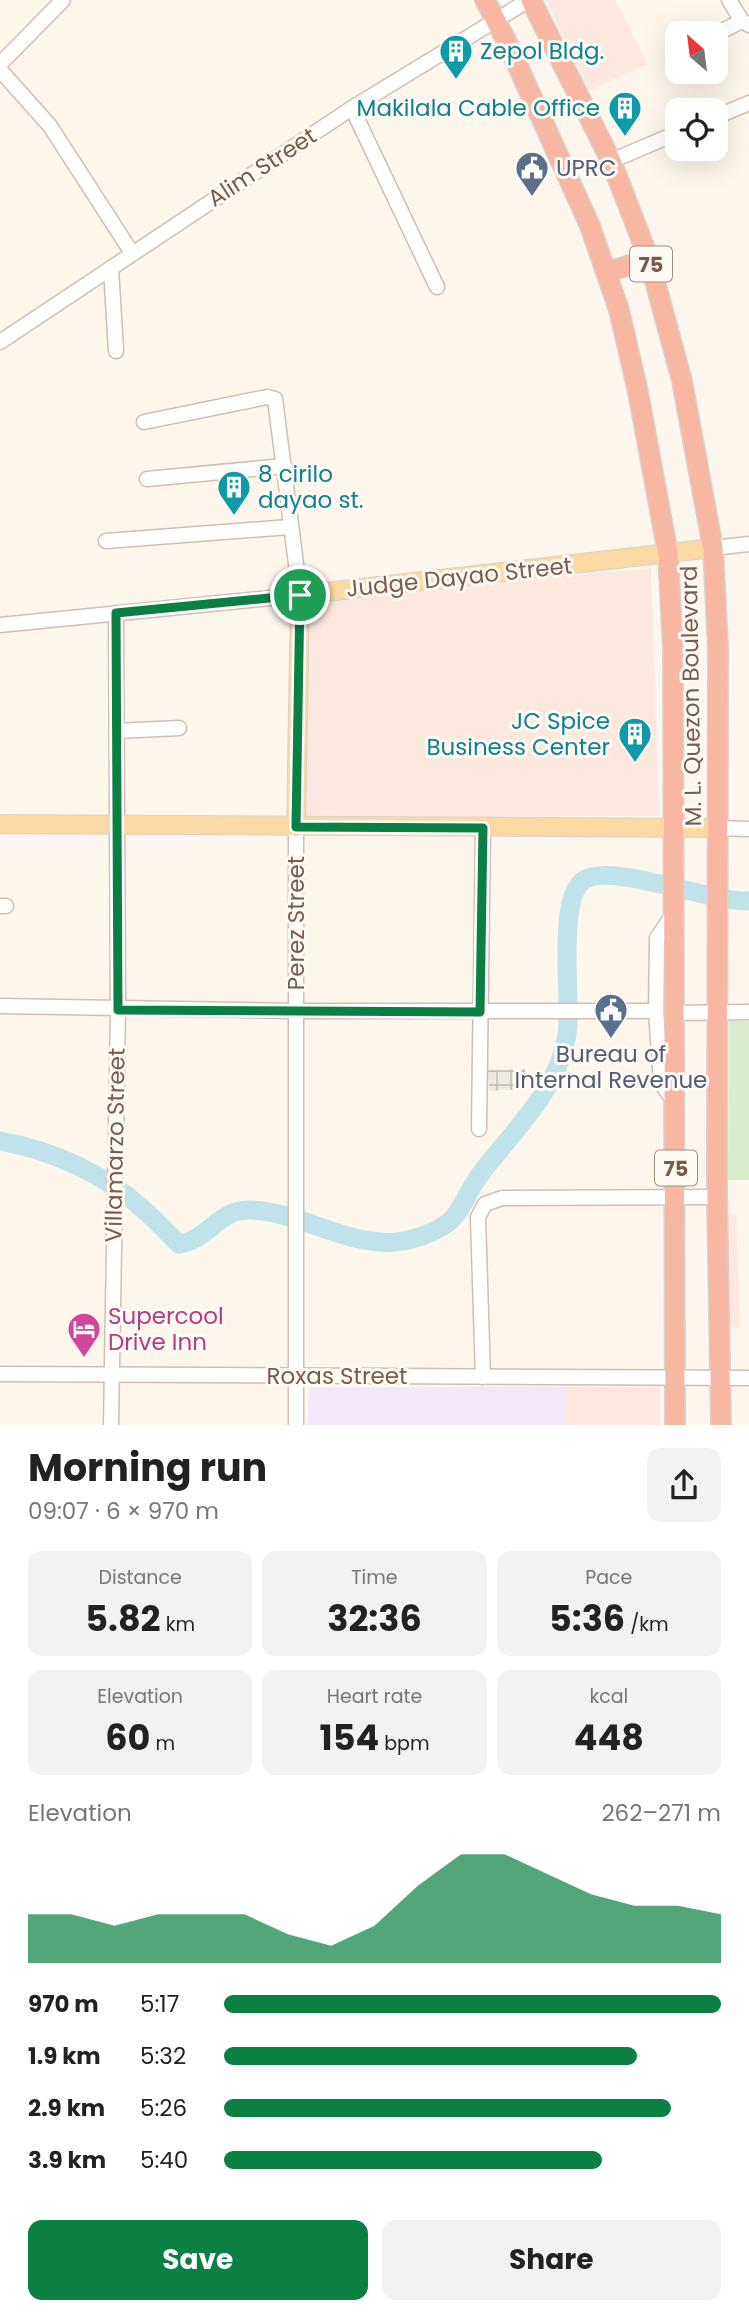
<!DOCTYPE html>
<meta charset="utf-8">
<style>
body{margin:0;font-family:Poppins,sans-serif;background:#f2f2f2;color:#222;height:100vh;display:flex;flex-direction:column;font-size:26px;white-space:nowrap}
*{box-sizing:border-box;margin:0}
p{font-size:23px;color:#767676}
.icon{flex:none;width:38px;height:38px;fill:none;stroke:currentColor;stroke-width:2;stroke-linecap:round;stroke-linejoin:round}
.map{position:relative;height:1425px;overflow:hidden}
.sheet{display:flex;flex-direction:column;background:#fff;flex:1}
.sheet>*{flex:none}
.needle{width:46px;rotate:332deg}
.fabs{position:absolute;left:665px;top:21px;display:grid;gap:14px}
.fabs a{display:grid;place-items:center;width:63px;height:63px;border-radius:14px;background:#fff;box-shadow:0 7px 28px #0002;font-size:35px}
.pin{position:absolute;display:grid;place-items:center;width:60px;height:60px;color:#fff;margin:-30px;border:4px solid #fff;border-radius:50%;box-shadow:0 2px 7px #0007}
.round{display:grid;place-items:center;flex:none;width:74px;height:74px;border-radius:14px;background:#f2f2f2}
.headline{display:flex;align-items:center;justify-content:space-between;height:119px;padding:0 28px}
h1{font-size:38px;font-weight:700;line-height:52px}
.figures{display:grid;grid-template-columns:repeat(3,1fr);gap:10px;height:119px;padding:7px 28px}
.figures div{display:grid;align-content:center;border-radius:14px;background:#f2f2f2;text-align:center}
.figures b{font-size:35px;font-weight:700}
.figures small{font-size:19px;font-weight:400}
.figures p{font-size:19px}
.chart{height:196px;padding:14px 28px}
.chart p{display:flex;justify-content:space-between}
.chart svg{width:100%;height:126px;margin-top:7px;fill:#0b8043;opacity:.7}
.button{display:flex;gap:14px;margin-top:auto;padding:14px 28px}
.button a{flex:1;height:80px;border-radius:14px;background:#0b8043;color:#fff;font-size:28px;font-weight:700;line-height:80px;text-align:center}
.button a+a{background:#f2f2f2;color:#222}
ul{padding:0 28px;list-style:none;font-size:23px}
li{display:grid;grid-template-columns:112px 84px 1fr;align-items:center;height:52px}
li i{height:18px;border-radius:9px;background:#0b8043}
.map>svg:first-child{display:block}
</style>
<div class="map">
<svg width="749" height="1425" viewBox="0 0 749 1425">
<defs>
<pattern id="industrial-grid" width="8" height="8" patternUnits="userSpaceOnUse" patternTransform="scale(1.75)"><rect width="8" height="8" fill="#efe9e4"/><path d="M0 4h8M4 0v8" fill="none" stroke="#c7c0bb"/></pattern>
</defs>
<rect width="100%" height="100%" fill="#fdf6ec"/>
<!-- commercial -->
<g fill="#fde8e0">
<polygon points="546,0 615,0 647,64 589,91"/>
<polygon points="651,568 659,816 306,818 310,600"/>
<polygon points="736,1214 740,1327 729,1327 726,1215"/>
<polygon points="567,1387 660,1387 660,1425 565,1425"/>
</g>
<!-- industrial -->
<polygon fill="url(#industrial-grid)" points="525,1069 526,1089 489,1091 488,1070"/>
<!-- education -->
<polygon fill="#f3e8fa" points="309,1387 567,1387 565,1425 308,1425"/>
<!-- park -->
<polygon fill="#d8ecc9" points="729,1021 749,1021 749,1180 728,1180"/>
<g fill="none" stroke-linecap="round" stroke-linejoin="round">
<!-- river -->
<path stroke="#bfe3e8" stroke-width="19" d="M0 1141C52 1150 105 1174 144 1210 156 1220 167 1233 179 1244 207 1241 218 1210 248 1210 302 1210 358 1255 412 1239 424 1236 441 1229 450 1221 463 1210 468 1190 479 1176 511 1133 559 1090 567 1034 572 1001 556 898 584 880 612 862 708 902 749 901"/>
<defs>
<g id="minor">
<polyline points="729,0 742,21"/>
<polyline points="716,34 742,21 749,25"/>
<polyline points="0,64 63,0"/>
<polyline points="0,70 50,126 132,253"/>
<polyline points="352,108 437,287"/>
<polyline points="716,117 749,103"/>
<polyline points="611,161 677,133"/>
<polyline points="111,268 116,351"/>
<polyline points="0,342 352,108 529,0"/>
<polyline points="147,479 284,466"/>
<polyline points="106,541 290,527"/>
<polyline points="713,548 749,544"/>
<polyline points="0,625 300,595 275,399 267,397 144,422"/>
<polyline points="117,731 179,728"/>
<polyline points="296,827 296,1425"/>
<polyline points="716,828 749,829"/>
<polyline points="0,906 6,906"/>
<polyline points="672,916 657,938 656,1011 661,1083 675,1103"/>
<polyline points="0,1006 297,1011 656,1011"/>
<polyline points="673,1013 749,1012"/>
<polyline points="479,1129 483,828"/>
<polyline points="0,1374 749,1378"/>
<polyline points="483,1377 478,1217 485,1204 502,1198 717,1197"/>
<polyline points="111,1425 118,1010 116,613"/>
</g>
<g id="major">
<polyline points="0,824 716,828"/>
<polyline points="296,827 300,595 713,548"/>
</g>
<g id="highway">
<polyline points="485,0 507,42 590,226 619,310 638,392 668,554 673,649 675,1425"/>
<polyline points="531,0 611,161 649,259 682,381 713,548 718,648 717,1197 721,1425"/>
<polyline points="608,272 649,259"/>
</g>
</defs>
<!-- minor casing -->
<use href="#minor" stroke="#d1beb0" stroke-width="17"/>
<!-- major casing -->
<use href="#major" stroke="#dad1cd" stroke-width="20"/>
<!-- highway casing -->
<use href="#highway" stroke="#dad1cd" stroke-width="22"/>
<!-- minor -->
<use href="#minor" stroke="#fff" stroke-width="14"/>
<!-- major -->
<use href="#major" stroke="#fbd9a5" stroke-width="18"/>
<!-- highway -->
<use href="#highway" stroke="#f7b7a3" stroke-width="19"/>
</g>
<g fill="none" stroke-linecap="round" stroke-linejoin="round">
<defs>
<polygon id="route" points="300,595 296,827 483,828 480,1012 118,1010 116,613"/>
</defs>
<!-- route casing -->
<use href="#route" stroke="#fff" stroke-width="14"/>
<!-- route -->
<use href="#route" stroke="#0b8043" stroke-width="9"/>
</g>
<!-- icons -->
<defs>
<symbol id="building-pin" viewBox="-11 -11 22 30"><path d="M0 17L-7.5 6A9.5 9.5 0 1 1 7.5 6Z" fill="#0f9aa8" stroke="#fffaf3"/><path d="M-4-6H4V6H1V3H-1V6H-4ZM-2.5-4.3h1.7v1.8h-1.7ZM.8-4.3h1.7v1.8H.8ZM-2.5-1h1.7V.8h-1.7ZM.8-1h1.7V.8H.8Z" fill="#fff"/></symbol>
<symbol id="civic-pin" viewBox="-11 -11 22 30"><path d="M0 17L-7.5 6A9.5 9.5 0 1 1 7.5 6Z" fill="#5c6f8a" stroke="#fffaf3"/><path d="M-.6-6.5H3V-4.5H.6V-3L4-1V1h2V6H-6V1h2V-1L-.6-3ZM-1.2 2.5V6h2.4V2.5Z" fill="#fff"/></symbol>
<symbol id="hotel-pin" viewBox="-11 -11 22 30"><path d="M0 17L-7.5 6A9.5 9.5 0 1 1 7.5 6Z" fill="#d1479c" stroke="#fffaf3"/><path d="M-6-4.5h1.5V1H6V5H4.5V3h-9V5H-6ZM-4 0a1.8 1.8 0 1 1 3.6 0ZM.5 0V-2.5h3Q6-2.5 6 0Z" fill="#fff"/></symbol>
</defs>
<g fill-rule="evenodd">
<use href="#building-pin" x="437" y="32" width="38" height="52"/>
<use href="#building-pin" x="606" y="89" width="38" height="52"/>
<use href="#civic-pin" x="513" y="149" width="38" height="52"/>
<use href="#building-pin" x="215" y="468" width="38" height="52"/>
<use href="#building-pin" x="616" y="715" width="38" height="52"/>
<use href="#civic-pin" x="592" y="991" width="38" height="52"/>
<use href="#hotel-pin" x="65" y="1310" width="38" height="52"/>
</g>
<g text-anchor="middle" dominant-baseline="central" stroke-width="6" stroke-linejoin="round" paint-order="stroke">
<!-- shield labels -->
<g fill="#fffaf3" stroke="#a28b7f" stroke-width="2">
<rect x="630" y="246.5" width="42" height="35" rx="5"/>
<rect x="655" y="1150.5" width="42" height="35" rx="5"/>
</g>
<g font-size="21" font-weight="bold" fill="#7a5c4d">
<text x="651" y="264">75</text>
<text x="676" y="1168">75</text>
</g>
<!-- culture labels -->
<g font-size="23" fill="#0d838f" stroke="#fffaf3" text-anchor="start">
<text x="480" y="51">Zepol Bldg.</text>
<text x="600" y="108" text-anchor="end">Makilala Cable Office</text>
<text x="258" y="474">8 cirilo<tspan x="258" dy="26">dayao st.</tspan></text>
<text x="610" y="721" text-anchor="end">JC Spice<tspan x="610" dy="26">Business Center</tspan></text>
</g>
<!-- street labels -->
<g font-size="23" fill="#7a5c4d" stroke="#fffaf3">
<text transform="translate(262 167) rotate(-33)">Alim Street</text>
<text transform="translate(459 577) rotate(-6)">Judge Dayao Street</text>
<text transform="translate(691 696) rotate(-91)">M. L. Quezon Boulevard</text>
<text transform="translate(296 923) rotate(-90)">Perez Street</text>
<text transform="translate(115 1145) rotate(-89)">Villamarzo Street</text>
<text x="337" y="1376">Roxas Street</text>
</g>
<!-- service labels -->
<g font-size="23" fill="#4e5e75" stroke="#fffaf3" text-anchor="start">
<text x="556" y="168">UPRC</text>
<text x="611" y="1054" text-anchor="middle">Bureau of<tspan x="611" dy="26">Internal Revenue</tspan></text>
</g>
<!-- hotel labels -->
<g font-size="23" fill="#b23c85" stroke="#fffaf3" text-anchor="start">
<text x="108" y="1316">Supercool<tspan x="108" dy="26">Drive Inn</tspan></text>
</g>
</g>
</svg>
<div class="fabs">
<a><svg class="needle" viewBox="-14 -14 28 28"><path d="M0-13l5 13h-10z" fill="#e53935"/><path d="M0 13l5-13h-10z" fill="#767676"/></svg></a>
<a><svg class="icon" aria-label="locate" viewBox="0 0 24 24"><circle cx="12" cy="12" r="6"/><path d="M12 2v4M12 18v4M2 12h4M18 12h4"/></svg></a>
</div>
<div class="pin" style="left:300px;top:595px;background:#1e9e55"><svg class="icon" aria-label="arrive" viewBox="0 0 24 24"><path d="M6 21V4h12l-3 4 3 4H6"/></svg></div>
</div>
<section class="sheet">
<div class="headline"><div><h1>Morning run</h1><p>09:07 · 6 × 970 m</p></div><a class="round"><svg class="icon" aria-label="share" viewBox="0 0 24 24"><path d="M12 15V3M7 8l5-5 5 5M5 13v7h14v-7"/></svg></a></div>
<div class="figures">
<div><p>Distance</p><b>5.82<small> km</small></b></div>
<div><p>Time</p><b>32:36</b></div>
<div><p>Pace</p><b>5:36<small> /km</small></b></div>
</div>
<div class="figures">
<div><p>Elevation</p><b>60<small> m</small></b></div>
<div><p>Heart rate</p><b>154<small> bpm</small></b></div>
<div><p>kcal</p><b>448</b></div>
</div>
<div class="chart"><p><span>Elevation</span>262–271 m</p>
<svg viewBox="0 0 160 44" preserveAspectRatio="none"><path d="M0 44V27L10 27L20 31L30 27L40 27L50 27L60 34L70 38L80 31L90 17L100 6L110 6L120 13L130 20L140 24L150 24L160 27V44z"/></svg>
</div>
<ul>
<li><b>970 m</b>5:17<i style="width:100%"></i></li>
<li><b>1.9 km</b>5:32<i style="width:83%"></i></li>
<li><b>2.9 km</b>5:26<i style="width:90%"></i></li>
<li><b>3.9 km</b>5:40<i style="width:76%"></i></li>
</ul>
<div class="button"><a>Save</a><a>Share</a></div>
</section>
